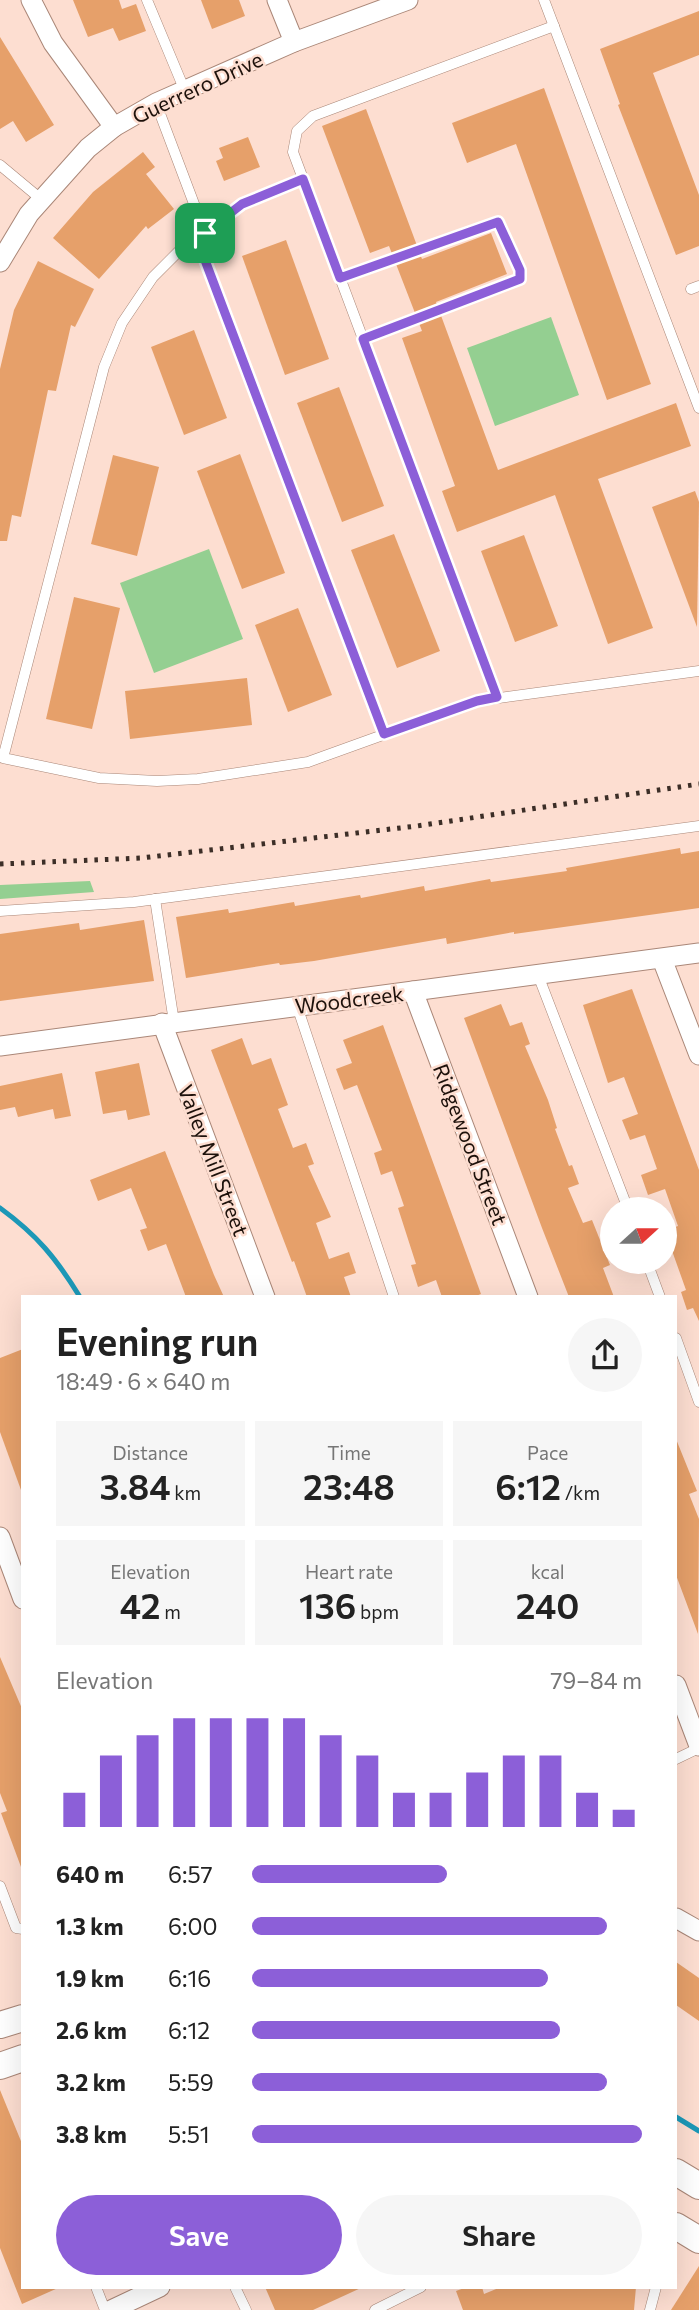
<!DOCTYPE html>
<meta charset="utf-8">
<style>
body{margin:0;font-family:Commissioner,sans-serif;background:#f6f6f6;color:#222;height:100vh;display:flex;flex-direction:column;font-size:26px;white-space:nowrap}
*{box-sizing:border-box;margin:0}
p{font-size:23px;color:#767676}
.icon{flex:none;width:38px;height:38px;fill:none;stroke:currentColor;stroke-width:2;stroke-linecap:round;stroke-linejoin:round}
.map{position:relative;flex:1;overflow:hidden}
.drawer{position:absolute;left:21px;top:1295px;width:656px;height:994px;display:flex;flex-direction:column;background:#fff;border-radius:0px;box-shadow:0 7px 28px #0002}
.drawer>*{flex:none}
.needle{width:46px;rotate:69deg}
.fabs{position:absolute;left:600px;top:1197px;display:grid;gap:14px}
.fabs a{display:grid;place-items:center;width:77px;height:77px;border-radius:50%;background:#fff;box-shadow:0 7px 28px #0002;font-size:35px}
.pin{position:absolute;display:grid;place-items:center;width:60px;height:60px;color:#fff;margin:-30px;border-radius:14px;box-shadow:0 4px 10px #0006}
.round{display:grid;place-items:center;flex:none;width:74px;height:74px;border-radius:37px;background:#f6f6f6}
.summary{display:flex;align-items:center;justify-content:space-between;height:119px;padding:0 35px}
h1{font-size:38px;font-weight:600;line-height:52px}
.figures{display:grid;grid-template-columns:repeat(3,1fr);gap:10px;height:119px;padding:7px 35px}
.figures div{display:grid;align-content:center;border-radius:0px;background:#f6f6f6;text-align:center}
.figures b{font-size:35px;font-weight:600}
.figures small{font-size:19px;font-weight:400}
.figures p{font-size:19px}
.chart{height:196px;padding:14px 35px}
.chart p{display:flex;justify-content:space-between}
.chart svg{width:100%;height:126px;margin-top:7px;stroke:#8c5fd8;stroke-width:6}
.cta{display:flex;gap:14px;margin-top:auto;padding:14px 35px}
.cta a{flex:1;height:80px;border-radius:42px;background:#8c5fd8;color:#fff;font-size:28px;font-weight:600;line-height:80px;text-align:center}
.cta a+a{background:#f6f6f6;color:#222}
ul{padding:0 35px;list-style:none;font-size:23px}
li{display:grid;grid-template-columns:112px 84px 1fr;align-items:center;height:52px}
li i{height:18px;border-radius:9px;background:#8c5fd8}
.map>svg:first-child{display:block}
</style>
<div class="map">
<svg width="699" height="2310" viewBox="0 0 699 2310">
<rect width="100%" height="100%" fill="#fdded1"/>
<!-- green -->
<g fill="#94cf91">
<polygon points="551,317 579,395 495,426 467,348"/>
<polygon points="209,549 243,639 154,673 120,583"/>
<polygon points="90,881 94,892 0,899 0,885"/>
</g>
<g fill="none" stroke-linecap="round" stroke-linejoin="round">
<!-- stream -->
<g stroke="#1c98b7" stroke-width="5">
<path d="M0 1208C37 1235 56 1258 80 1297"/>
<polyline points="676,2117 699,2131"/>
</g>
</g>
<!-- building -->
<g fill="#e6a06a">
<polygon points="73,0 119,0 122,9 136,4 146,31 119,41 113,28 88,37"/>
<polygon points="201,0 239,0 245,16 212,29"/>
<polygon points="699,11 699,55 653,73 699,195 699,246 676,255 618,105 620,104 600,49"/>
<polygon points="0,37 54,125 26,142 13,121 0,129"/>
<polygon points="544,88 651,384 607,400 516,144 467,163 452,123"/>
<polygon points="366,109 422,259 491,233 507,274 436,302 498,470 676,403 691,446 598,479 653,628 608,644 555,495 457,532 442,491 455,486 402,338 422,331 389,246 370,253 322,126"/>
<polygon points="248,137 260,167 224,181 216,161 223,158 219,148"/>
<polygon points="143,152 155,167 146,174 174,209 148,229 146,226 99,279 53,238 93,192"/>
<polygon points="286,240 329,359 285,375 242,256"/>
<polygon points="38,261 94,289 75,327 71,325 56,391 48,390 21,517 12,515 7,541 0,541 0,369 14,310"/>
<polygon points="194,330 227,418 184,435 151,347"/>
<polygon points="339,387 384,506 342,522 297,403"/>
<polygon points="240,454 285,573 242,589 197,471"/>
<polygon points="113,455 159,467 137,556 91,544"/>
<polygon points="695,491 699,502 697,627 652,507"/>
<polygon points="394,534 440,651 397,668 351,550"/>
<polygon points="524,535 558,626 515,642 481,551"/>
<polygon points="74,597 120,608 92,729 46,719"/>
<polygon points="298,608 332,695 288,712 255,625"/>
<polygon points="247,678 252,725 130,739 125,691"/>
<polygon points="680,848 681,854 699,851 699,908 514,934 514,932 447,944 446,938 314,961 280,965 279,963 186,978 176,917 228,909 229,913 294,902 295,906 360,895 361,898 424,886 425,891 490,879 491,882 567,871 566,868"/>
<polygon points="144,920 154,981 0,1001 0,934 79,923 80,930"/>
<polygon points="632,989 699,1170 699,1321 693,1308 687,1310 681,1292 686,1290 665,1231 678,1226 665,1189 648,1195 641,1175 657,1169 645,1135 630,1140 622,1120 638,1114 624,1077 608,1083 583,1005"/>
<polygon points="501,1004 510,1026 522,1022 530,1044 525,1046 548,1100 557,1128 555,1129 569,1166 572,1165 579,1184 568,1188 583,1223 592,1220 610,1265 603,1268 614,1297 569,1297 542,1228 464,1018"/>
<polygon points="383,1025 481,1294 473,1297 442,1297 436,1280 418,1287 411,1265 416,1264 398,1208 404,1206 392,1171 381,1175 374,1153 382,1150 357,1085 344,1090 336,1069 352,1063 343,1040"/>
<polygon points="242,1038 252,1065 271,1058 288,1105 278,1109 293,1148 306,1143 314,1164 308,1166 331,1217 316,1223 329,1259 349,1252 356,1273 344,1277 351,1297 307,1297 294,1261 292,1262 211,1050"/>
<polygon points="139,1063 150,1115 128,1120 126,1110 103,1114 95,1072"/>
<polygon points="62,1073 71,1116 55,1119 53,1109 18,1117 15,1107 0,1110 0,1086"/>
<polygon points="165,1151 214,1275 224,1297 186,1297 166,1244 148,1251 140,1230 147,1228 131,1188 98,1201 90,1180"/>
<polygon points="23,1349 23,1489 21,1490 0,1432 0,1358"/>
<polygon points="676,1439 697,1491 689,1494 699,1519 698,1634 676,1575"/>
<polygon points="0,1657 23,1711 21,1867 1,1813 7,1811 0,1793"/>
<polygon points="676,1962 699,1978 699,2021 676,2005"/>
<polygon points="0,2090 23,2146 23,2287 58,2288 22,2304 0,2248"/>
<polygon points="699,2266 699,2310 671,2310"/>
<polygon points="265,2287 363,2287 313,2310 275,2310"/>
<polygon points="467,2287 482,2287 484,2294 501,2287 636,2287 634,2310 463,2310 456,2291"/>
</g>
<g fill="none" stroke-linecap="round" stroke-linejoin="round">
<defs>
<g id="lane">
<polyline points="147,0 185,91"/>
<polyline points="544,0 699,408"/>
<polyline points="156,103 205,233"/>
<polyline points="0,165 42,200"/>
<polyline points="303,179 242,204 178,252 153,277 122,323 104,367 3,758 99,778 157,781 198,779 308,762 477,701 699,671"/>
<polyline points="197,239 384,734"/>
<polyline points="691,289 699,286"/>
<polyline points="497,697 293,152 297,131 313,116 554,26"/>
<polyline points="155,899 174,1022"/>
<polyline points="0,911 134,902 699,826"/>
<polyline points="538,975 628,1209"/>
<polyline points="297,1006 394,1297"/>
<polyline points="647,1262 660,1297"/>
<polyline points="676,1338 699,1402"/>
<polyline points="676,1759 699,1748"/>
<polyline points="0,1886 16,1928 23,1929"/>
<polyline points="96,2287 105,2310"/>
<polyline points="235,2287 246,2310"/>
<polyline points="375,2310 421,2287"/>
<polyline points="650,2310 656,2287"/>
</g>
<g id="street">
<polyline points="31,0 53,43 114,127"/>
<polyline points="277,0 294,42"/>
<polyline points="0,262 29,214 88,148 114,127 156,103 294,42 408,0"/>
<polyline points="662,959 699,1055"/>
<polyline points="413,991 528,1297"/>
<polyline points="162,1023 265,1297"/>
<polyline points="0,1046 699,953"/>
<polyline points="0,1537 23,1599"/>
<polyline points="676,1685 699,1746"/>
<polyline points="676,1918 699,1931"/>
<polyline points="111,2310 160,2287"/>
</g>
<g id="secondary">
<polyline points="0,2025 23,2018"/>
<polyline points="0,2066 23,2058"/>
<polyline points="676,2172 699,2186"/>
<polyline points="676,2226 699,2240"/>
</g>
</defs>
<!-- lane casing -->
<use href="#lane" stroke="#aa8778" stroke-width="11"/>
<!-- street casing -->
<use href="#street" stroke="#aa8778" stroke-width="21"/>
<!-- secondary casing -->
<use href="#secondary" stroke="#aa8778" stroke-width="28"/>
<!-- path -->
<polyline stroke="#9d867c" stroke-width="3.5" stroke-dasharray="5 5" stroke-linecap="butt" points="352,274 498,222 502,224 521,270 520,279 375,335"/>
<!-- lane -->
<use href="#lane" stroke="#fff" stroke-width="10"/>
<!-- street -->
<use href="#street" stroke="#fff" stroke-width="19"/>
<!-- secondary -->
<use href="#secondary" stroke="#fff" stroke-width="26"/>
<!-- rail -->
<polyline stroke="#3c2e27" stroke-width="5" stroke-dasharray="3.5 7" stroke-linecap="butt" points="0,864 141,858 417,826 699,784"/>
</g>
<g fill="none" stroke-linecap="round" stroke-linejoin="round">
<defs>
<polygon id="route" points="303,179 340,278 498,222 520,270 520,279 363,339 497,697 477,701 384,734 197,239 242,204"/>
</defs>
<!-- route casing -->
<use href="#route" stroke="#fff" stroke-width="14"/>
<!-- route -->
<use href="#route" stroke="#8c5fd8" stroke-width="9"/>
</g>
<g text-anchor="middle" dominant-baseline="central" stroke-width="5" stroke-linejoin="round" paint-order="stroke">
<!-- street labels -->
<g font-size="21" fill="#1d110b" stroke="#fdded1">
<text transform="translate(197 87) rotate(-25)">Guerrero Drive</text>
<text transform="translate(349 999) rotate(-7)">Woodcreek</text>
<text transform="translate(471 1144) rotate(69)">Ridgewood Street</text>
<text transform="translate(214 1160) rotate(69)">Valley Mill Street</text>
</g>
</g>
</svg>
<div class="fabs">
<a><svg class="needle" viewBox="-14 -14 28 28"><path d="M0-13l5 13h-10z" fill="#e53935"/><path d="M0 13l5-13h-10z" fill="#767676"/></svg></a>
</div>
<div class="pin" style="left:205px;top:233px;background:#1e9e55"><svg class="icon" aria-label="arrive" viewBox="0 0 24 24"><path d="M6 21V4h12l-3 4 3 4H6"/></svg></div>
<section class="drawer">
<div class="summary"><div><h1>Evening run</h1><p>18:49 · 6 × 640 m</p></div><a class="round"><svg class="icon" aria-label="share" viewBox="0 0 24 24"><path d="M12 15V3M7 8l5-5 5 5M5 13v7h14v-7"/></svg></a></div>
<div class="figures">
<div><p>Distance</p><b>3.84<small> km</small></b></div>
<div><p>Time</p><b>23:48</b></div>
<div><p>Pace</p><b>6:12<small> /km</small></b></div>
</div>
<div class="figures">
<div><p>Elevation</p><b>42<small> m</small></b></div>
<div><p>Heart rate</p><b>136<small> bpm</small></b></div>
<div><p>kcal</p><b>240</b></div>
</div>
<div class="chart"><p><span>Elevation</span>79–84 m</p>
<svg viewBox="0 0 160 44" preserveAspectRatio="none"><path d="M5 44V32M15 44V19M25 44V12M35 44V6M45 44V6M55 44V6M65 44V6M75 44V12M85 44V19M95 44V32M105 44V32M115 44V25M125 44V19M135 44V19M145 44V32M155 44V38"/></svg>
</div>
<ul>
<li><b>640 m</b>6:57<i style="width:50%"></i></li>
<li><b>1.3 km</b>6:00<i style="width:91%"></i></li>
<li><b>1.9 km</b>6:16<i style="width:76%"></i></li>
<li><b>2.6 km</b>6:12<i style="width:79%"></i></li>
<li><b>3.2 km</b>5:59<i style="width:91%"></i></li>
<li><b>3.8 km</b>5:51<i style="width:100%"></i></li>
</ul>
<div class="cta"><a>Save</a><a>Share</a></div>
</section>
</div>
